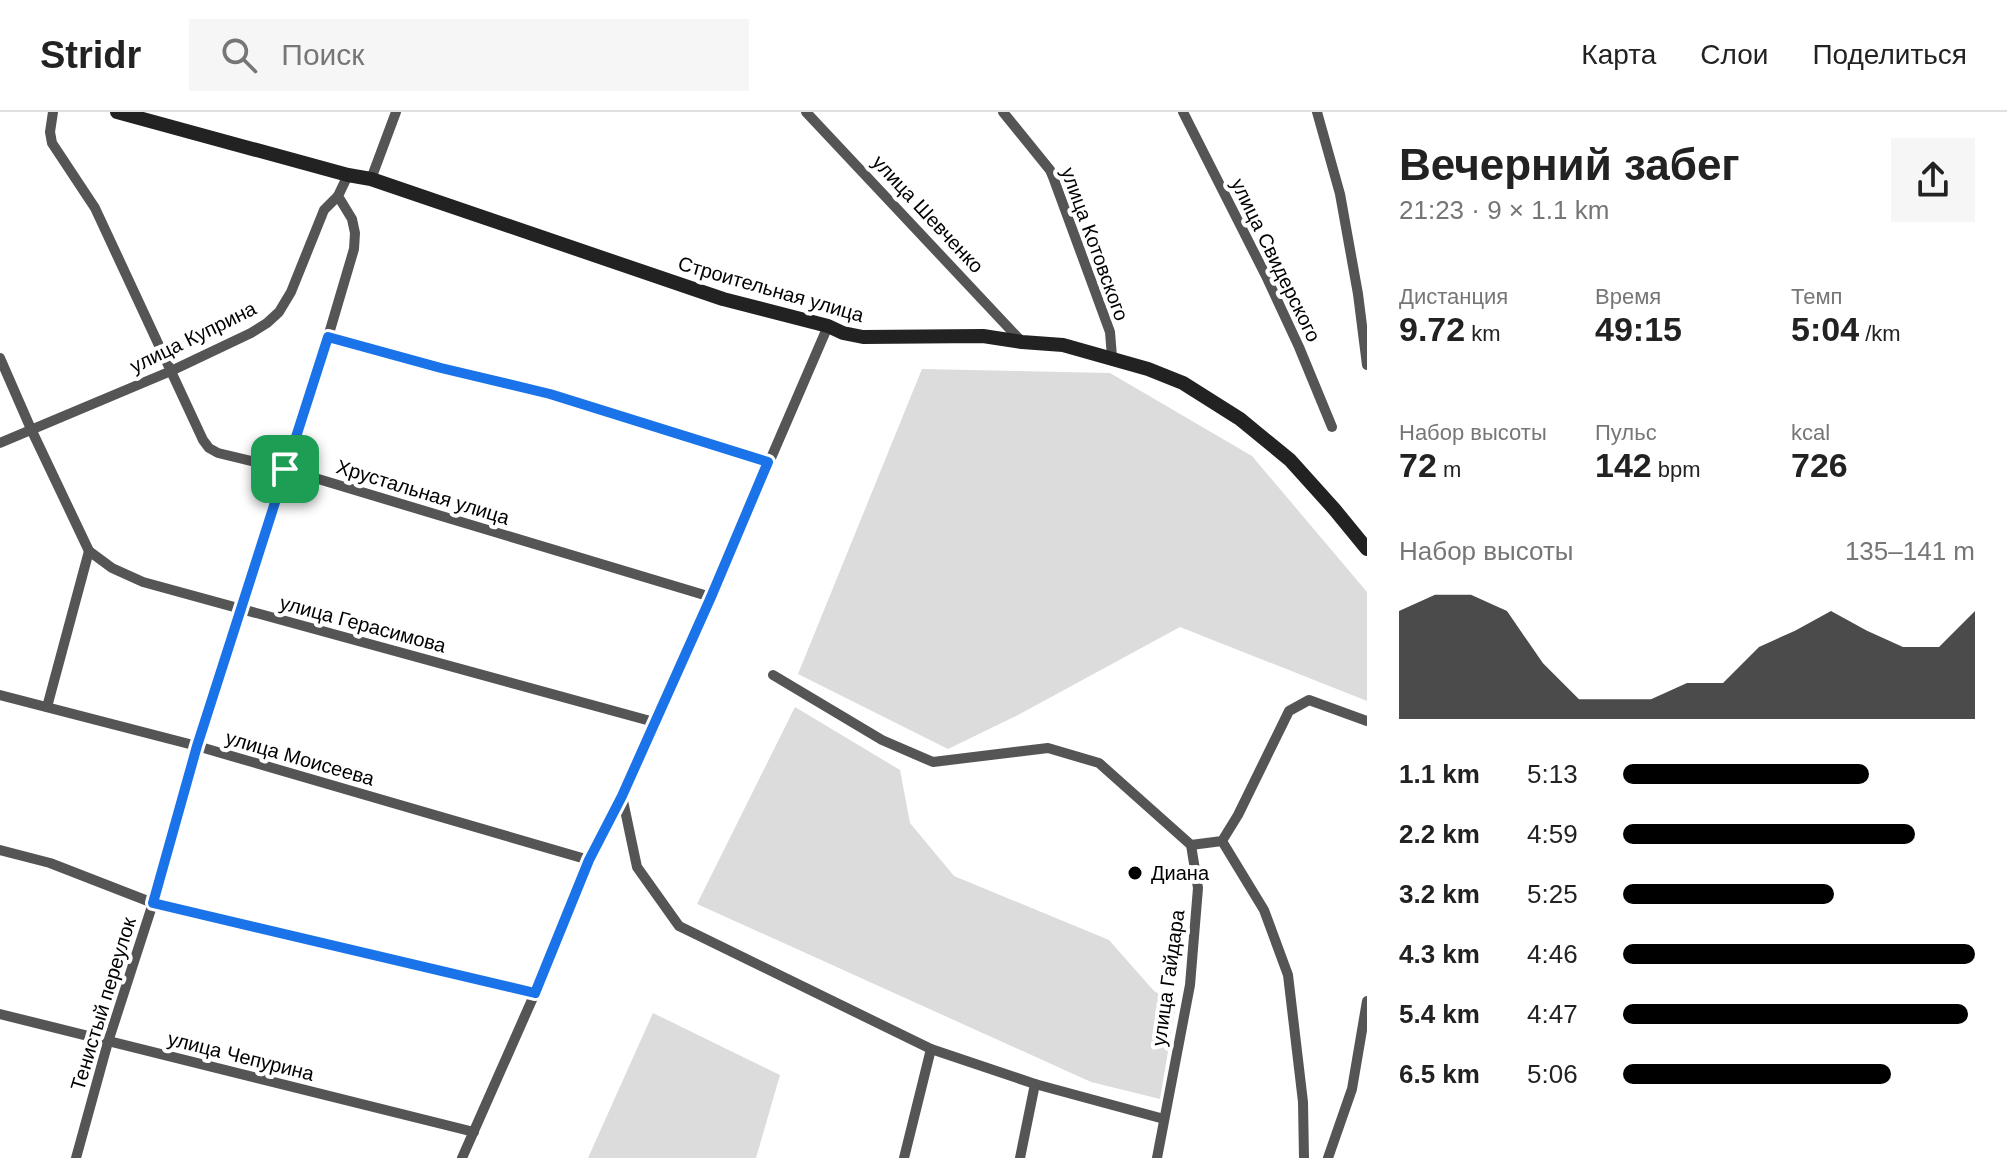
<!DOCTYPE html>
<html lang="ru">
<meta charset="utf-8">
<style>
body{margin:0;font-family:Helvetica,sans-serif;background:#f6f6f6;color:#222;height:100vh;display:flex;flex-direction:column;font-size:30px;white-space:nowrap}
*{box-sizing:border-box;margin:0}
p{font-size:26px;color:#767676}
.icon{flex:none;width:44px;height:44px;fill:none;stroke:currentColor;stroke-width:2;stroke-linecap:round;stroke-linejoin:round}
.map{position:relative;flex:1;overflow:hidden}
.details{display:flex;flex-direction:column;background:#fff;width:640px}
.details>*{flex:none}
.pin{position:absolute;display:grid;place-items:center;width:68px;height:68px;color:#fff;margin:-34px;border-radius:16px;box-shadow:0 4px 12px #0006}
.round{display:grid;place-items:center;flex:none;width:84px;height:84px;border-radius:0px;background:#f6f6f6}
.summary{display:flex;align-items:center;justify-content:space-between;height:136px;padding:0 32px}
h1{font-size:44px;font-weight:700;line-height:60px}
.figures{display:grid;grid-template-columns:repeat(3,1fr);gap:12px;height:136px;padding:8px 32px}
.figures div{display:grid;align-content:center}
.figures b{font-size:34px;font-weight:700}
.figures small{font-size:22px;font-weight:400}
.figures p{font-size:22px}
.chart{height:224px;padding:16px 32px}
.chart p{display:flex;justify-content:space-between}
.chart svg{width:100%;height:144px;margin-top:8px;fill:#000;opacity:.7}
ul{padding:0 32px;list-style:none;font-size:26px}
li{display:grid;grid-template-columns:128px 96px 1fr;align-items:center;height:60px}
li i{height:20px;border-radius:10px;background:#000}
header{display:flex;align-items:center;gap:48px;box-sizing:border-box;height:112px;padding:0 40px;background:#fff;border-bottom:2px solid #e0e0e0}
header strong{font-size:38px}
nav{display:flex;gap:44px;margin-inline-start:auto;font-size:28px}
.search{width:560px;height:72px;background:#f6f6f6;display:flex;align-items:center;gap:20px;box-sizing:border-box;padding:0 28px;border-radius:0px;color:#767676;font-size:30px}
main{display:flex;flex:1;min-height:0}
.map>svg:first-child{display:block}
</style>
<header>
<strong>Stridr</strong>
<div class="search"><svg class="icon" aria-label="search" viewBox="0 0 24 24"><circle cx="10" cy="10" r="6"/><path d="M15 15l6 6"/></svg>Поиск</div>
<nav><a>Карта</a><a>Слои</a><a>Поделиться</a></nav>
</header>
<main>
<div class="map">
<svg width="1367" height="1046" viewBox="0 0 1367 1046">
<rect width="100%" height="100%" fill="#fff"/>
<!-- green -->
<g fill="#dcdcdc">
<polygon points="922,257 1110,261 1252,344 1367,480 1367,589 1180,515 1018,603 948,637 798,562"/>
<polygon points="795,595 900,658 910,711 954,764 1109,828 1154,879 1176,892 1160,987 1091,970 697,792"/>
<polygon points="653,901 780,963 756,1046 588,1046"/>
</g>
<g fill="none" stroke-linecap="round" stroke-linejoin="round">
<!-- street -->
<g stroke="#555" stroke-width="10">
<polyline points="53,0 50,20 52,31 95,96 203,328 209,336 218,341 285,357 711,485"/>
<polyline points="806,0 1022,230"/>
<polyline points="1003,0 1050,58 1053,65 1110,220 1112,245"/>
<polyline points="1183,0 1266,164 1299,235 1332,315"/>
<polyline points="1317,0 1340,82 1358,182 1367,253"/>
<polyline points="371,67 396,0"/>
<polyline points="328,225 441,256 550,282 768,350"/>
<polyline points="0,246 31,317 89,439 112,456 143,470 654,610"/>
<polyline points="0,331 171,259 251,221 267,211 279,200 291,180 324,98 338,84"/>
<polyline points="773,563 882,628 933,650 1048,636 1099,651 1191,733 1198,776 1190,873 1157,1046"/>
<polyline points="0,583 197,634 589,748"/>
<polyline points="47,595 89,439"/>
<polyline points="622,684 637,755 679,814 931,937 1035,972 1164,1007"/>
<polyline points="1222,729 1264,798 1288,863 1303,990 1304,1046"/>
<polyline points="1191,733 1222,729 1238,703 1289,599 1309,588 1367,609"/>
<polyline points="0,738 50,751 153,791 535,881"/>
<polyline points="0,902 474,1020"/>
<polyline points="76,1046 108,930 153,791 197,634 328,225 354,137 355,121 352,107 338,84 348,63"/>
<polyline points="462,1046 535,881 589,748 622,684 711,485 828,214"/>
<polyline points="904,1046 931,937"/>
<polyline points="1020,1046 1035,972"/>
<polyline points="1328,1046 1352,977 1367,889"/>
</g>
<!-- secondary -->
<polyline stroke="#222" stroke-width="14" points="117,0 348,63 371,67 723,187 828,214 843,221 863,225 983,224 1022,230 1063,233 1148,257 1183,271 1240,307 1290,348 1335,398 1367,437"/>
</g>
<g fill="none" stroke-linecap="round" stroke-linejoin="round">
<defs>
<polygon id="route" points="328,225 441,256 550,282 768,350 711,485 622,684 589,748 535,881 153,791 197,634"/>
</defs>
<!-- route casing -->
<use href="#route" stroke="#fff" stroke-width="16"/>
<!-- route -->
<use href="#route" stroke="#1a73e8" stroke-width="10"/>
</g>
<!-- markers -->
<circle fill="#000" stroke="#fff" stroke-width="3" cx="1135" cy="761" r="8"/>
<g text-anchor="middle" dominant-baseline="central" stroke-width="8" stroke-linejoin="round" paint-order="stroke">
<!-- street labels -->
<g font-size="20" fill="#000" stroke="#fff">
<text transform="translate(928 102) rotate(47)">улица Шевченко</text>
<text transform="translate(1095 132) rotate(70)">улица Котовского</text>
<text transform="translate(1276 148) rotate(64)">улица Свидерского</text>
<text transform="translate(771 177) rotate(16)">Строительная улица</text>
<text transform="translate(193 225) rotate(-26)">улица Куприна</text>
<text transform="translate(423 380) rotate(17)">Хрустальная улица</text>
<text transform="translate(363 512) rotate(15)">улица Герасимова</text>
<text transform="translate(300 646) rotate(16)">улица Моисеева</text>
<text transform="translate(1168 866) rotate(-82)">улица Гайдара</text>
<text transform="translate(103 892) rotate(-73)">Тенистый переулок</text>
<text transform="translate(241 944) rotate(14)">улица Чепурина</text>
</g>
<!-- poi labels -->
<g font-size="20" fill="#000" stroke="#fff" text-anchor="start">
<text x="1151" y="761">Диана</text>
</g>
</g>
</svg>
<div class="pin" style="left:285px;top:357px;background:#1e9e55"><svg class="icon" aria-label="arrive" viewBox="0 0 24 24"><path d="M6 21V4h12l-3 4 3 4H6"/></svg></div>
</div>
<section class="details">
<div class="summary"><div><h1>Вечерний забег</h1><p>21:23 · 9 × 1.1 km</p></div><a class="round"><svg class="icon" aria-label="share" viewBox="0 0 24 24"><path d="M12 15V3M7 8l5-5 5 5M5 13v7h14v-7"/></svg></a></div>
<div class="figures">
<div><p>Дистанция</p><b>9.72<small> km</small></b></div>
<div><p>Время</p><b>49:15</b></div>
<div><p>Темп</p><b>5:04<small> /km</small></b></div>
</div>
<div class="figures">
<div><p>Набор высоты</p><b>72<small> m</small></b></div>
<div><p>Пульс</p><b>142<small> bpm</small></b></div>
<div><p>kcal</p><b>726</b></div>
</div>
<div class="chart"><p><span>Набор высоты</span>135–141 m</p>
<svg viewBox="0 0 160 44" preserveAspectRatio="none"><path d="M0 44V11L10 6L20 6L30 11L40 27L50 38L60 38L70 38L80 33L90 33L100 22L110 17L120 11L130 17L140 22L150 22L160 11V44z"/></svg>
</div>
<ul>
<li><b>1.1 km</b>5:13<i style="width:70%"></i></li>
<li><b>2.2 km</b>4:59<i style="width:83%"></i></li>
<li><b>3.2 km</b>5:25<i style="width:60%"></i></li>
<li><b>4.3 km</b>4:46<i style="width:100%"></i></li>
<li><b>5.4 km</b>4:47<i style="width:98%"></i></li>
<li><b>6.5 km</b>5:06<i style="width:76%"></i></li>
</ul>
</section>
</main>
